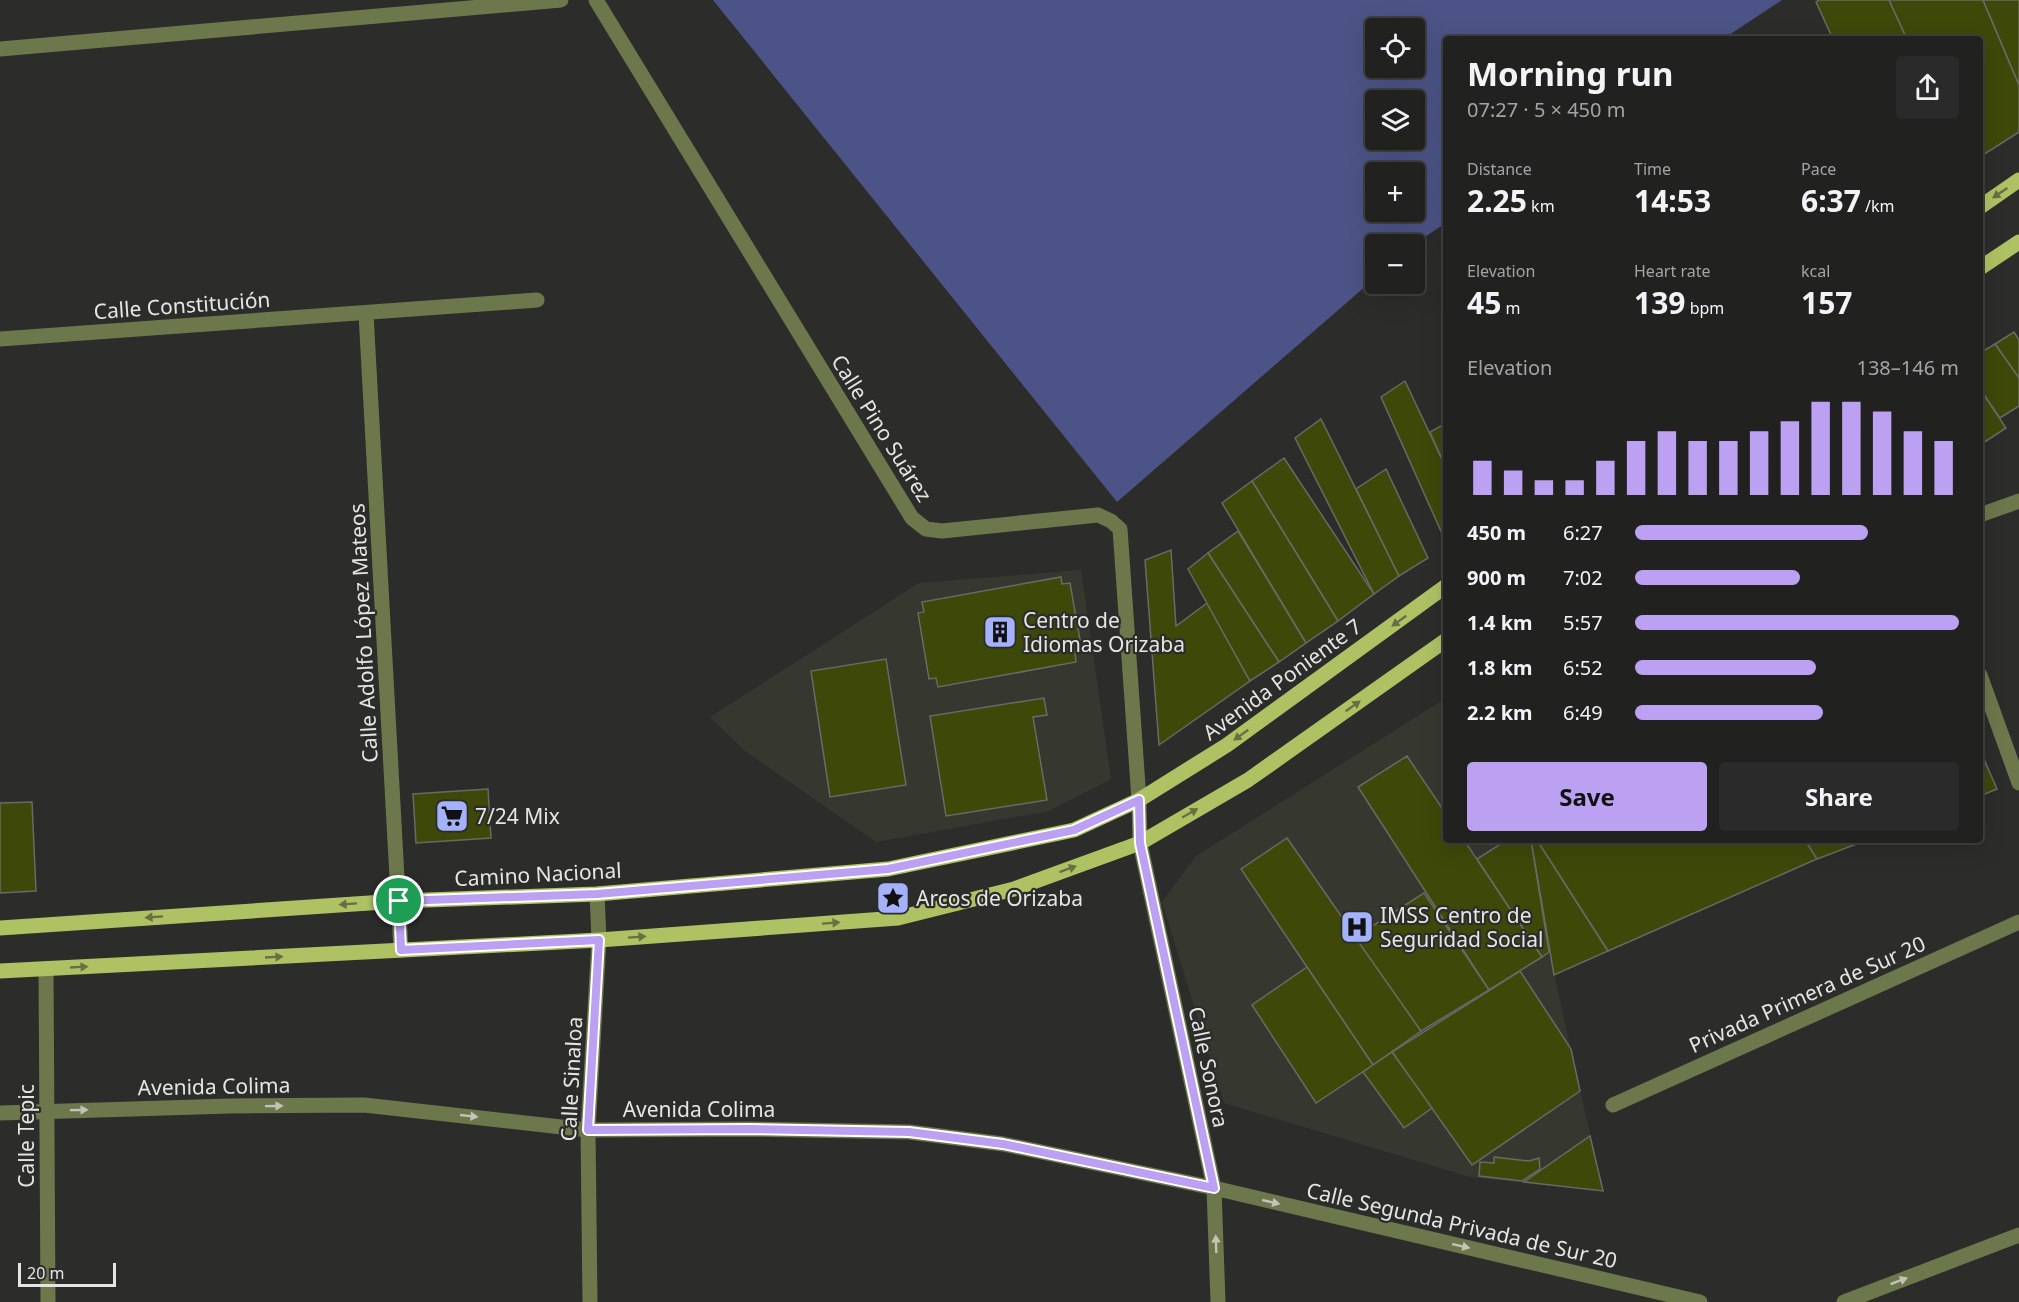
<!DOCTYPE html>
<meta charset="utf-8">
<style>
body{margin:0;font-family:"Noto Sans",sans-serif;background:#292a29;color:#f1f3f6;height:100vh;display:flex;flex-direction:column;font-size:22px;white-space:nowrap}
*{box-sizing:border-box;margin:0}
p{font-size:20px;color:#a2a4a5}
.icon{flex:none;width:33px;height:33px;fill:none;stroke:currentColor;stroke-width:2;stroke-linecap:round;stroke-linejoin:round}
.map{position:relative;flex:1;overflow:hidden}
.details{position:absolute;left:1443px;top:36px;width:540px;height:807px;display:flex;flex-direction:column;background:#212220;border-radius:6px;box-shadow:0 6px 24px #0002,0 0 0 2px #3e3f3e}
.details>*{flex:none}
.tools{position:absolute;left:1365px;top:18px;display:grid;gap:12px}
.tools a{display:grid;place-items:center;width:60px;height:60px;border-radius:6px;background:#212220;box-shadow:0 6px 24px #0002,0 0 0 2px #3e3f3e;font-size:30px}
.scale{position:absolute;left:18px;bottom:15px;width:98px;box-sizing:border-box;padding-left:6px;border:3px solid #e5e5e4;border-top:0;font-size:16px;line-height:21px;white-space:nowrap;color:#e5e5e4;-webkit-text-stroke:4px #2c2d2a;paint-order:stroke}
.pin{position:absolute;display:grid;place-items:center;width:51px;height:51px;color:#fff;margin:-26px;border:3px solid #fff;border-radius:50%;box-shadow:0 2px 6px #0007}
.round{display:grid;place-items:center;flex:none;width:63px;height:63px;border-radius:6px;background:#292a29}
.overview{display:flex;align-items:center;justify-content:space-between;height:102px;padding:0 24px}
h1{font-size:33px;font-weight:700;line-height:45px}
.stats{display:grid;grid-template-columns:repeat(3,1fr);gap:9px;height:102px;padding:6px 24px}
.stats div{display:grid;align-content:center}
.stats b{font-size:30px;font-weight:700}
.stats small{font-size:16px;font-weight:400}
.stats p{font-size:16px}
.chart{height:168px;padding:12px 24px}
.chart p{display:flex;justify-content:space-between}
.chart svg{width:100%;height:108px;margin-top:6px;stroke:#bca0f2;stroke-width:6}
.cta{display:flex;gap:12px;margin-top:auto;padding:12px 24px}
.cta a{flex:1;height:69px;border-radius:6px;background:#bca0f2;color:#111;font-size:24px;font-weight:700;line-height:69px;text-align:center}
.cta a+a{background:#292a29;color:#f1f3f6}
ul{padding:0 24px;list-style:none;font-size:20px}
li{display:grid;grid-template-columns:96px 72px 1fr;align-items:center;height:45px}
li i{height:15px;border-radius:8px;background:#bca0f2}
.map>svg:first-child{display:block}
</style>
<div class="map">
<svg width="2019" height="1302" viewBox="0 0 2019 1302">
<rect width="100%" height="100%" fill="#2c2d2a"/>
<!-- built -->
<g fill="#363830">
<polygon points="1081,570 1111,779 1049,811 876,842 745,751 710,717 919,583"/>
<polygon points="1446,698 1446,840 1531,840 1549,952 1603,1191 1470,1177 1224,1103 1162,902 1196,856"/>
</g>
<!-- forest -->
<path fill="#4c5487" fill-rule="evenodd" d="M713 0H1782L1723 39H1446V223L1414 244H1376L1375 278 1117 502ZM1376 28H1414V68H1376ZM1376 100H1414V140H1376ZM1376 172H1414V212H1376Z"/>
<!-- building -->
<g fill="#3e4809" stroke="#696a67" stroke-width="1.5">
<polygon points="1819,0 1889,0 1907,39 1833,39 1816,2"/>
<polygon points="1889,0 1983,0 2019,85 2019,132 1980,157 1980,39 1907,39"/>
<polygon points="1983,0 2019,0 2019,85"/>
<polygon points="2014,332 2019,340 2019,378 1995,344"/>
<polygon points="1995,344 2019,378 2019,406 2000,418 1980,389 1980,353"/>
<polygon points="1405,381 1446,468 1446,537 1444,538 1381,397"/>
<polygon points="1980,389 2006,428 1980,445"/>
<polygon points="1321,419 1399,576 1374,594 1295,438"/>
<polygon points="1446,423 1446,468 1430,432"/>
<polygon points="1284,458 1374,594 1338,621 1252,481"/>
<polygon points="1386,469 1428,558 1399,576 1356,489"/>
<polygon points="1252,481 1338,621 1306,643 1222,503"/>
<polygon points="1238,531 1306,643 1279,662 1208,553"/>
<polygon points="1171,550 1176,626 1207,603 1250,681 1159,745 1145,560"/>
<polygon points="1208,553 1279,662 1250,681 1188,569"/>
<polygon points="1061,577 1062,584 1070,583 1082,651 1075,652 1076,662 938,687 936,678 929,679 918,613 924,612 922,602"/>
<polygon points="886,659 906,785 830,797 811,671"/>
<polygon points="1044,698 1047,715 1033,717 1047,800 946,816 930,716"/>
<polygon points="1980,750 1997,789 1980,796"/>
<polygon points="1407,756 1446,814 1446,840 1464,840 1542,957 1489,990 1358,787"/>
<polygon points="488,789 491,838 416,843 413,794"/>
<polygon points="32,802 36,891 0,893 0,803"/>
<polygon points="1287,838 1421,1031 1373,1065 1241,869"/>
<polygon points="1507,840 1531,840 1549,952 1542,957 1477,859"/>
<polygon points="1531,840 1537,840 1608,951 1554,975"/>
<polygon points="1537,840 1805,840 1817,859 1608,951"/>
<polygon points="1805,840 1867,840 1817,859"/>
<polygon points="1424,893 1489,990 1421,1031 1355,937"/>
<polygon points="1307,967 1373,1065 1316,1103 1252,1005"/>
<polygon points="1520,971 1571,1049 1580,1091 1472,1165 1392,1052"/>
<polygon points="1392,1052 1432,1108 1404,1128 1363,1072"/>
<polygon points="1590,1136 1603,1191 1524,1182"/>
<polygon points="1494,1157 1529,1161 1539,1158 1540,1169 1522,1181 1479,1176 1480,1162 1494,1163"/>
</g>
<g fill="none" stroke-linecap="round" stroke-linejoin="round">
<!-- minor -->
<g stroke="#6d774c" stroke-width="15">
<polyline points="596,0 912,518 926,529 942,531 1098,515 1111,521 1120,529 1139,800 1140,843 1214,1188 1218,1302"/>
<polyline points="0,49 561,0"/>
<polyline points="366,314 401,950"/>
<polyline points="0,339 537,300"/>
<polyline points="1980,515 2019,501"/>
<polyline points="1980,675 2019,783"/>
<polyline points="46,969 48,1302"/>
<polyline points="1613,1105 2019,922"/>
<polyline points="0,1113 230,1106 364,1105 588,1130 749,1129 909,1132 1003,1144 1214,1188 1700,1302"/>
<polyline points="590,1302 588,1130 599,940 597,894"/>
<polyline points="1844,1302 2019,1235"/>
</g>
<!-- major -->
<g stroke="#aec264" stroke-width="15">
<polyline points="1980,207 2019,180"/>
<polyline points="1980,268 2019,242"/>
<polyline points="0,928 399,901 597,894 888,869 1074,830 1139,800 1227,745 1446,586"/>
<polyline points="0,971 599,940 898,918 1014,889 1140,843 1248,780 1446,640"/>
</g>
</g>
<!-- one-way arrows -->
<defs><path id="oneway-solid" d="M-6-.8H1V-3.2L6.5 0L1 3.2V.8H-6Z" transform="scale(1.5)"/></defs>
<g fill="#667044">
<use href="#oneway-solid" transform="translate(2000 193) rotate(146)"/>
<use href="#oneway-solid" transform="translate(1399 621) rotate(144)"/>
<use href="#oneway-solid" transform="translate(1353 706) rotate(-35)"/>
<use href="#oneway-solid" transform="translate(1241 735) rotate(144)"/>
<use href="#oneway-solid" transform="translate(1190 813) rotate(-30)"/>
<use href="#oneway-solid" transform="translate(1068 869) rotate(-20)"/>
<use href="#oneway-solid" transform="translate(348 904) rotate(176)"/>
<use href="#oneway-solid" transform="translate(154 917) rotate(176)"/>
<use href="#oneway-solid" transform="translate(831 923) rotate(-4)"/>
<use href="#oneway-solid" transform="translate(637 937) rotate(-4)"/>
<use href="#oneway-solid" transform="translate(274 957) rotate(-3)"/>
<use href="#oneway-solid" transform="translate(79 967) rotate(-3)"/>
</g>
<g fill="#c1c4b6">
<use href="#oneway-solid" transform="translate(274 1106) rotate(-1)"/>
<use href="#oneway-solid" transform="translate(79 1110) rotate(-1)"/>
<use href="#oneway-solid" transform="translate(469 1116) rotate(6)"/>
<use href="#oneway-solid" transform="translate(1271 1202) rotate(13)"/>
<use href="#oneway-solid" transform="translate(1216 1244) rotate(-92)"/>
<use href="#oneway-solid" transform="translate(1461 1246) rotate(13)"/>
<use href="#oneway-solid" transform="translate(1899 1281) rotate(-21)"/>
</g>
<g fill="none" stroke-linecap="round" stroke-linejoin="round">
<defs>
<polygon id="route" points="1139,800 1140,843 1214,1188 1003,1144 909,1132 749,1129 588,1130 599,940 401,950 399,901 597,894 888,869 1074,830"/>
</defs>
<!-- route casing -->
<use href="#route" stroke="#fff" stroke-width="12"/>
<!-- route -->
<use href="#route" stroke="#bca0f2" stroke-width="8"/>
</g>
<!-- icons -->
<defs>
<symbol id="building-square" viewBox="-11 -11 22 22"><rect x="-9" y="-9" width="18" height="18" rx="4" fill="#a4b2fc" stroke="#2c2d2a"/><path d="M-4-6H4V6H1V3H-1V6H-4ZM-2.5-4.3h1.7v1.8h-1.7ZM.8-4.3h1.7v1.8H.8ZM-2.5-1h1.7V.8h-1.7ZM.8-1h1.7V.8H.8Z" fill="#111"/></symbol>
<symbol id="supermarket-square" viewBox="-11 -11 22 22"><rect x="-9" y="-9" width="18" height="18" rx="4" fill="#a4b2fc" stroke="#2c2d2a"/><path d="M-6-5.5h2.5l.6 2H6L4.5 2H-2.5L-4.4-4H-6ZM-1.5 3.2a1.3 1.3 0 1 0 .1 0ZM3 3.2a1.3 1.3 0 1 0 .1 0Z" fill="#111"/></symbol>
<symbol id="sight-square" viewBox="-11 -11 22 22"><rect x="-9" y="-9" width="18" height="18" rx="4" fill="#a4b2fc" stroke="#2c2d2a"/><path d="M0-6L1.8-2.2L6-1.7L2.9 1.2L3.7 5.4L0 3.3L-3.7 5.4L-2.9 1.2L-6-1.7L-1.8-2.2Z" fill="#111"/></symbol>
<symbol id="hospital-square" viewBox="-11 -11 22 22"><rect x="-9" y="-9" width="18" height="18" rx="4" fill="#a4b2fc" stroke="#2c2d2a"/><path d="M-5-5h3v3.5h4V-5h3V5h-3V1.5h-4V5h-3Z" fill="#111"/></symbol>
</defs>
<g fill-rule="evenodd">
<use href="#building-square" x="981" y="613" width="38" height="38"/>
<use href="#supermarket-square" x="433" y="797" width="38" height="38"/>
<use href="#sight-square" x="874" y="879" width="38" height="38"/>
<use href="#hospital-square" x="1338" y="908" width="38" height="38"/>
</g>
<g text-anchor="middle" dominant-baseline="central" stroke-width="4.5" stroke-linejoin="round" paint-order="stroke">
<!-- street labels -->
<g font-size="21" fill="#e5e5e4" stroke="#2c2d2a">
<text transform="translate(182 305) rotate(-4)">Calle Constitución</text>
<text transform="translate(882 428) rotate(58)">Calle Pino Suárez</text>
<text transform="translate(363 633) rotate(-93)">Calle Adolfo López Mateos</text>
<text transform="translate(1282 679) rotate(-36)">Avenida Poniente 7</text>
<text transform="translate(538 874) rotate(-3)">Camino Nacional</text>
<text transform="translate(1807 994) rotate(-24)">Privada Primera de Sur 20</text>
<text transform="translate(1209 1067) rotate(78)">Calle Sonora</text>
<text transform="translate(571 1079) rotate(-87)">Calle Sinaloa</text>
<text transform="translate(214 1086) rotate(-1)">Avenida Colima</text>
<text x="699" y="1109">Avenida Colima</text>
<text transform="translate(26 1136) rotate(-90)">Calle Tepic</text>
<text transform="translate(1462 1225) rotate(13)">Calle Segunda Privada de Sur 20</text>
</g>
<!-- poi labels -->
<g font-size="21" fill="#e5e5e4" stroke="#2c2d2a" text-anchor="start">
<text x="1023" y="620">Centro de<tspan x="1023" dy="24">Idiomas Orizaba</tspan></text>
<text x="475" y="816">7/24 Mix</text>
<text x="916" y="898">Arcos de Orizaba</text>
<text x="1380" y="915">IMSS Centro de<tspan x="1380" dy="24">Seguridad Social</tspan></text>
</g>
</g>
</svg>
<div class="tools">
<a><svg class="icon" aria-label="locate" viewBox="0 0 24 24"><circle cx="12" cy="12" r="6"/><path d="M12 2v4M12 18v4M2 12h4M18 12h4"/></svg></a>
<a><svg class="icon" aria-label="layers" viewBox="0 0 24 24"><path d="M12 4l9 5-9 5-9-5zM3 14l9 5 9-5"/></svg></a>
<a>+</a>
<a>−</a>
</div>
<div class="scale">20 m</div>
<div class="pin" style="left:399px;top:901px;background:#1e9e55"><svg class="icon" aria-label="arrive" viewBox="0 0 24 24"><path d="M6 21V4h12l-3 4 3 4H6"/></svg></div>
<section class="details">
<div class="overview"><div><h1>Morning run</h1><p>07:27 · 5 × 450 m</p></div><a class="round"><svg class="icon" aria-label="share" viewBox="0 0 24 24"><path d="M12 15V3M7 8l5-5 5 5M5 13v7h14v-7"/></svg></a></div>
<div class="stats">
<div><p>Distance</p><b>2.25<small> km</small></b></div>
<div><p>Time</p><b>14:53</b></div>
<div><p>Pace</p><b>6:37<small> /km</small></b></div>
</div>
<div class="stats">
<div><p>Elevation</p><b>45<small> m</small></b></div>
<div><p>Heart rate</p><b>139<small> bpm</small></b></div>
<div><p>kcal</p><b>157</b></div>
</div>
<div class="chart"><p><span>Elevation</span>138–146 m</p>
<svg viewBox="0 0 160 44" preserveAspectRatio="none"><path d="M5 44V30M15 44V34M25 44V38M35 44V38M45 44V30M55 44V22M65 44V18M75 44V22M85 44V22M95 44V18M105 44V14M115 44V6M125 44V6M135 44V10M145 44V18M155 44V22"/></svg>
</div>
<ul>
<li><b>450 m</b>6:27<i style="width:72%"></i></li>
<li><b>900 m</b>7:02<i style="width:51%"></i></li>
<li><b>1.4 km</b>5:57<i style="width:100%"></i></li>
<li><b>1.8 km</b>6:52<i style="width:56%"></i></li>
<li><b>2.2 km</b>6:49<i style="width:58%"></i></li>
</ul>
<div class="cta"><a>Save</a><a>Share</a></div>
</section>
</div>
